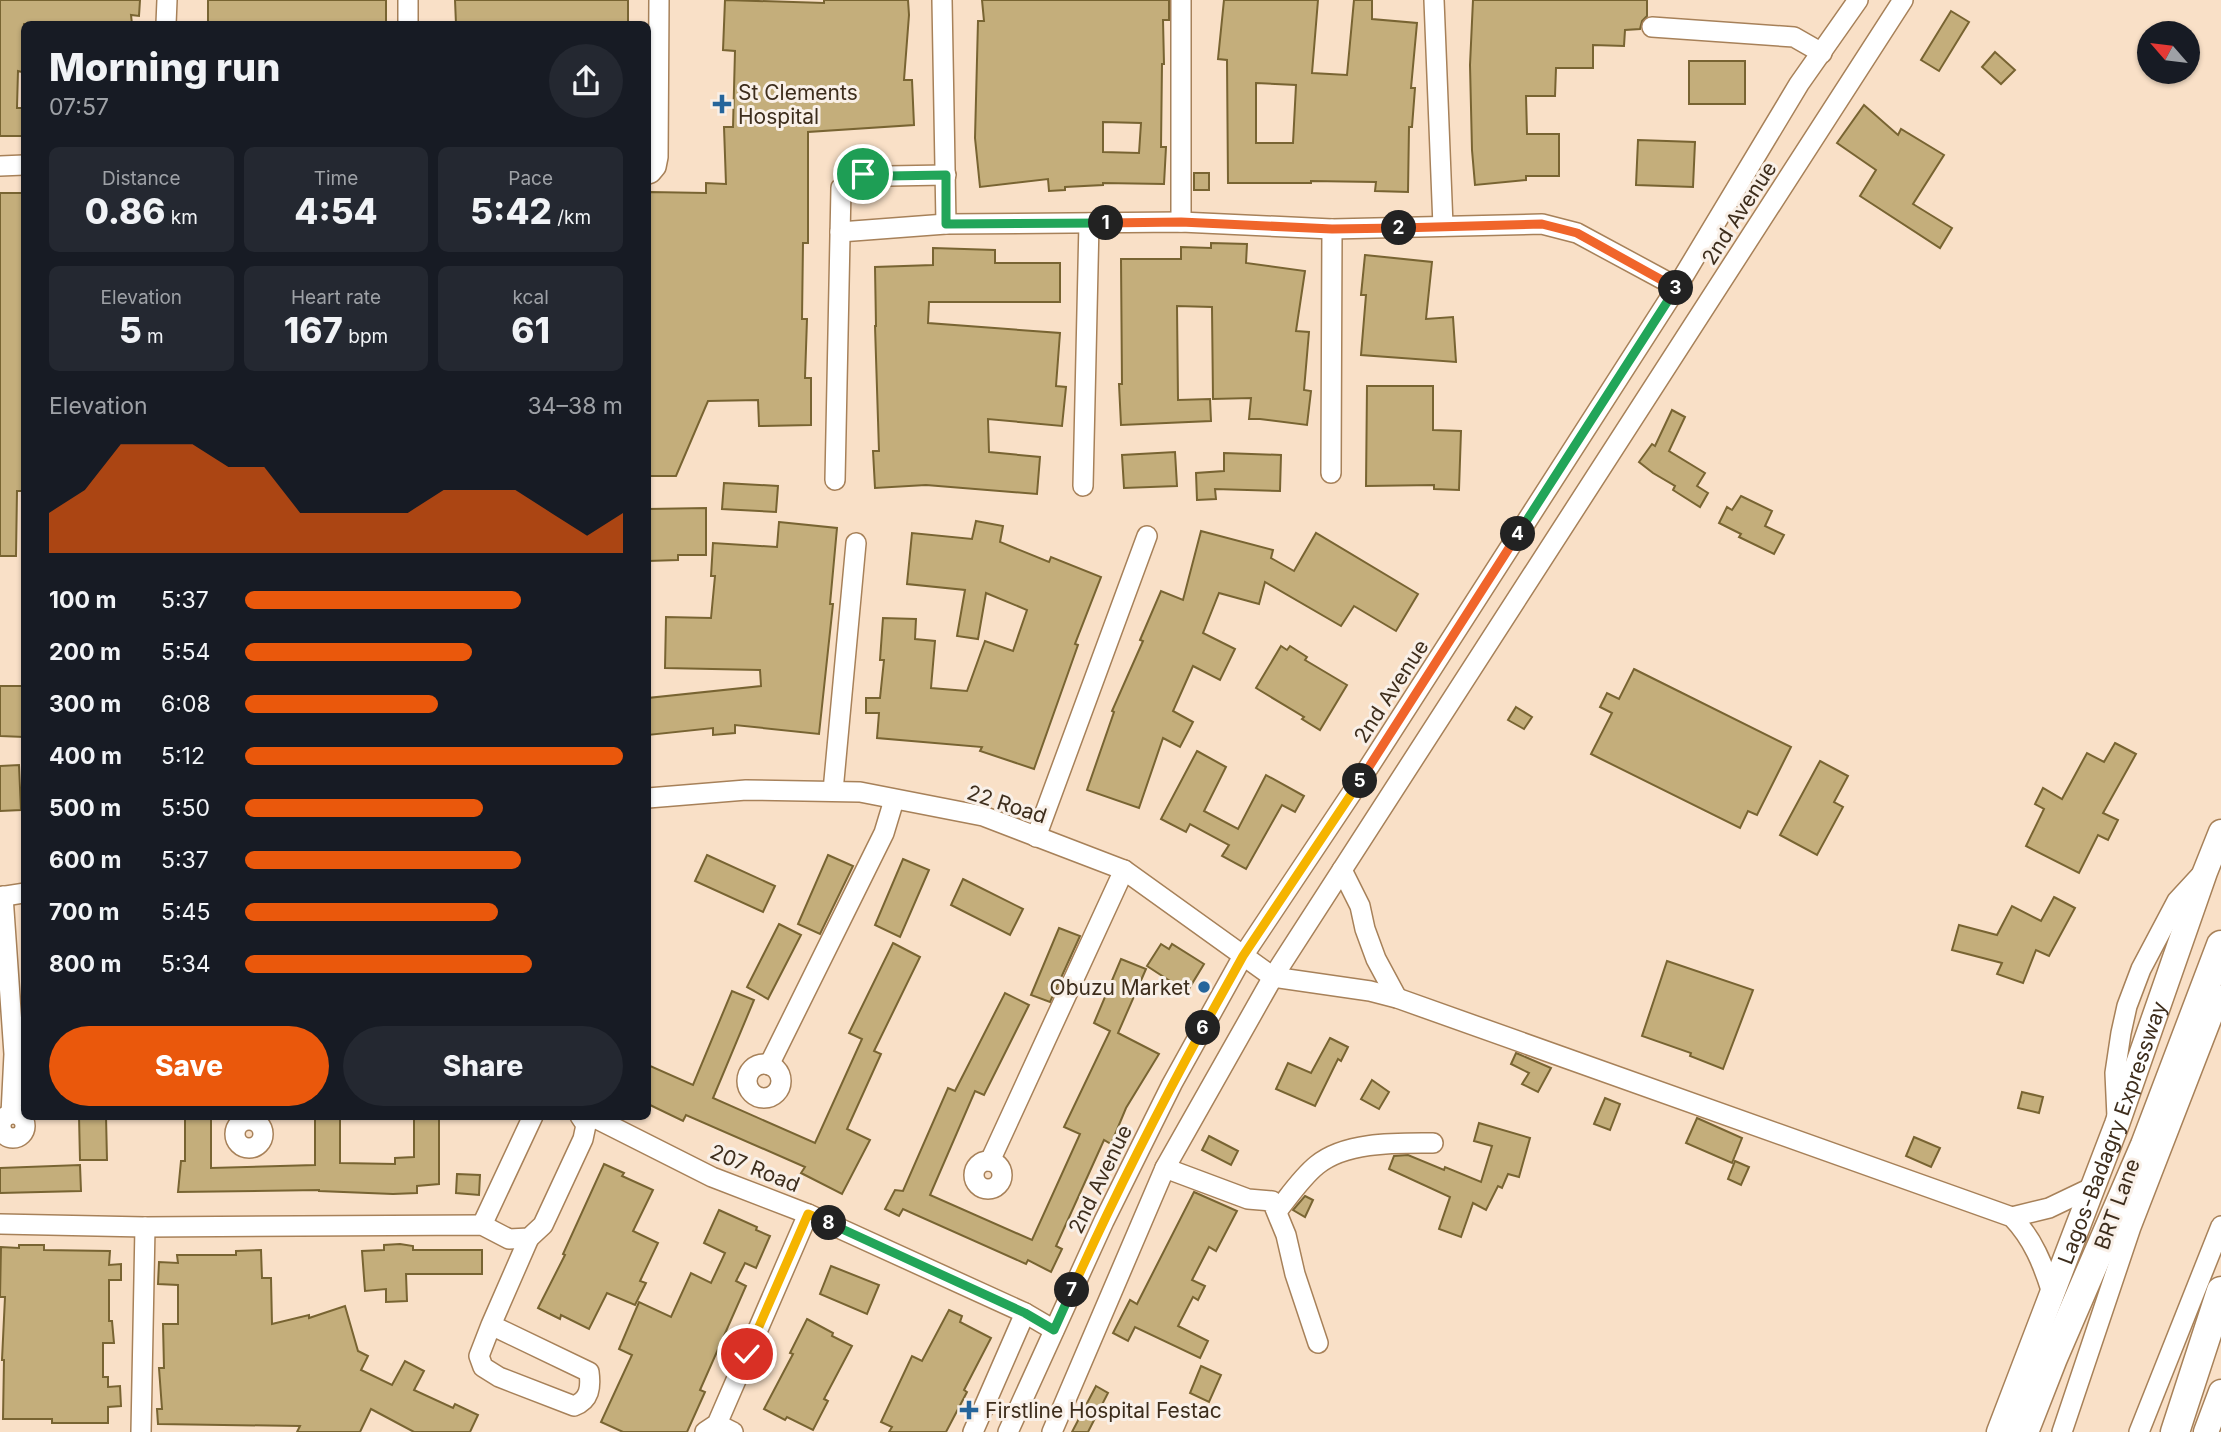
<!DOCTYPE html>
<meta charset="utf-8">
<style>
body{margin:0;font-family:Inter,sans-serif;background:#242831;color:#f1f3f6;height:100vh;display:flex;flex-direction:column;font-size:26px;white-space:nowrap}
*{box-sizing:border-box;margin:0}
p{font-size:23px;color:#9ea1a6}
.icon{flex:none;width:38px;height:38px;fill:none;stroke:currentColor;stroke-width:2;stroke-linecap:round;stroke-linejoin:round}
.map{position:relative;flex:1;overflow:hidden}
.details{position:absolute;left:21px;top:21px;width:630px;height:1099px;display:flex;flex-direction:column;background:#171b24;border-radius:10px;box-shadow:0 2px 5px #0004}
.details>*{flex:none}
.needle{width:46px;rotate:298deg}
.buttons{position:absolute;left:2137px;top:21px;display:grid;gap:14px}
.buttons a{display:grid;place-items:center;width:63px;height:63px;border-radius:50%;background:#171b24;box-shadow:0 2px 5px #0004;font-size:35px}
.pin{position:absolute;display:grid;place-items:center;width:60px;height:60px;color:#fff;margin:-30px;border:4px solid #fff;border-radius:50%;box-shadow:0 2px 7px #0007}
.km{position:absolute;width:35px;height:35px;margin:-18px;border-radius:50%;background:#222;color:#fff;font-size:19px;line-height:35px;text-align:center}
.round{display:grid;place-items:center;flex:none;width:74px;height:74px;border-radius:37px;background:#242831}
.summary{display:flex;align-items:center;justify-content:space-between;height:119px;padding:0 28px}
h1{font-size:38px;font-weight:800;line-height:52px}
.figures{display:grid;grid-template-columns:repeat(3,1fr);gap:10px;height:119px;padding:7px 28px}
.figures div{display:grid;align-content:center;border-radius:10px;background:#242831;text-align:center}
.figures b{font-size:35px;font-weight:800}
.figures small{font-size:19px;font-weight:400}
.figures p{font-size:19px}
.chart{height:196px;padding:14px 28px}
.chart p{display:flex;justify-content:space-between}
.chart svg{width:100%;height:126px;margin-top:7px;fill:#ea580c;opacity:.7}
.cta{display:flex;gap:14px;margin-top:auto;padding:14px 28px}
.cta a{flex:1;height:80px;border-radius:42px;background:#ea580c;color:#fff;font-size:28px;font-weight:800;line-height:80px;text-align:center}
.cta a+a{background:#242831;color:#f1f3f6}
ul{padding:0 28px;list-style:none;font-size:23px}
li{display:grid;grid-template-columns:112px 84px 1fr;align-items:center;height:52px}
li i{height:18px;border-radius:9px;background:#ea580c}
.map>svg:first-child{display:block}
</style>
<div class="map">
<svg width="2221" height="1432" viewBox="0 0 2221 1432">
<rect width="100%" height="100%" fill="#f9e0c7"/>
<!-- building -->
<g fill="#c4ae7b" stroke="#786432" stroke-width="2" fill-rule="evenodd">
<polygon points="0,0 140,0 139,16 131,15 132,24 24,24 22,72 18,71 17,108 24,108 24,136 0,136"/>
<rect x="208" y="0" width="178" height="24"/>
<polygon points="455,0 628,0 628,24 456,24"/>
<polygon points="725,0 824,3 824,0 908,0 909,15 904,80 912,80 914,125 808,132 808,243 803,243 802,319 807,319 805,378 811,378 811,425 759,426 758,400 708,401 676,476 648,476 648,268 650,192 706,193 706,183 726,184 724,127 733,127 735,51 723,50"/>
<path d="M982 0H1169V20H1163L1164 64H1162L1161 147H1166L1164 184 1103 183V185L1065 187V190L1049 191 1048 179 980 187 975 138 978 21H984ZM1103 122 1141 123 1139 153 1103 152Z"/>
<path d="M1224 0H1318L1312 73 1347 75 1354 0H1372V19L1417 23 1411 88H1415L1412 127H1409L1408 192 1375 191 1376 182 1311 181V183H1228L1227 60 1218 59ZM1256 83 1296 85 1293 143H1256Z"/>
<polygon points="1473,0 1647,0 1647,16 1642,21 1640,29 1625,30 1624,46 1593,45 1593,68 1556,68 1555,96 1526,96 1527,134 1559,134 1559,176 1526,176 1526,180 1475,185 1472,150 1470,65"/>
<polygon points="1951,11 1969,22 1939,71 1921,60"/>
<polygon points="1995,52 2015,70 2001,84 1982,67"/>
<rect x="1689" y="61" width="56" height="43"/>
<polygon points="1864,105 1898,135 1901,129 1944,155 1913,204 1952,228 1940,248 1860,196 1876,170 1837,143"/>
<polygon points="1638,140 1695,142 1693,187 1636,185"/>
<rect x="1194" y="173" width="15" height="17"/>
<polygon points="0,193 24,193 24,491 17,491 16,556 0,556"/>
<polygon points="1211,243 1247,244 1246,263 1305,271 1296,331 1309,332 1304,390 1311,391 1307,425 1260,419 1249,419 1251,398 1213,399 1212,307 1177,306 1178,400 1210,399 1211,421 1121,425 1119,384 1122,384 1121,259 1181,259 1181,247 1211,248"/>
<polygon points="933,248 995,250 995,263 1060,263 1060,302 929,302 928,323 1060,333 1056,386 1066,387 1062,426 988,419 989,452 1040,457 1037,494 926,485 875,488 873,451 879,451 875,326 876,326 875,267 933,265"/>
<polygon points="1365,255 1432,262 1426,319 1453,317 1456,362 1361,355 1366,295 1361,295"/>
<polygon points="1367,386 1433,386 1433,430 1461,431 1459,490 1434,489 1434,485 1366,486"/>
<polygon points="1672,410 1685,417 1669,451 1705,473 1697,486 1708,493 1700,507 1673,490 1675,486 1653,473 1639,462 1652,444 1655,446"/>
<polygon points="1175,452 1177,486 1124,488 1122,455"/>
<polygon points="1224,453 1281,455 1280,491 1215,489 1216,499 1197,500 1196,473 1224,471"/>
<polygon points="724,483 778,486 776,512 722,509"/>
<polygon points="1741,496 1772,511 1765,526 1784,535 1774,554 1739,537 1741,534 1719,523 1727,507 1732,510"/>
<polygon points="706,508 706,555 678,555 678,560 648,561 648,509"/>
<polygon points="976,521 1003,526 1000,542 1049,562 1051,557 1101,577 1075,644 1078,645 1034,769 980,751 982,747 877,738 879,713 866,713 866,698 880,698 884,660 880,660 883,618 916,619 915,639 935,641 931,688 967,691 985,641 1013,651 1027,610 986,593 978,639 957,636 965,590 907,584 912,533 972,539"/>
<polygon points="779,522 837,528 830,604 833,604 819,734 735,725 735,733 713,735 713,728 648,735 648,698 761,686 760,670 665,668 666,617 711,618 715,576 711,576 713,543 777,547"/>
<polygon points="1201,531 1273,550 1271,558 1294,571 1316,533 1418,594 1396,631 1354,606 1341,626 1265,582 1259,604 1219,593 1203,633 1235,649 1220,680 1193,666 1173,711 1193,722 1180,747 1163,738 1139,808 1087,790 1114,712 1112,711 1143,641 1140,640 1161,591 1183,600"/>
<polygon points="1281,646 1287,650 1290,646 1307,657 1305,660 1347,685 1320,730 1302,719 1304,717 1256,688"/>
<polygon points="1634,669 1791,747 1757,815 1748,811 1740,828 1591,754 1612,713 1600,707 1607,693 1619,699"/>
<polygon points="0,686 24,686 24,737 0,736"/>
<polygon points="1516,707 1532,717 1524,729 1508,720"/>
<polygon points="2115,743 2136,754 2103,813 2118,820 2108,840 2098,835 2079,873 2026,846 2044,809 2035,804 2043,788 2062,799 2087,753 2104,762"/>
<polygon points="1197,751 1226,767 1204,811 1238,829 1266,775 1304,796 1295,812 1282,805 1246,869 1222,856 1229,845 1190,824 1186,832 1161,819"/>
<polygon points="1820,761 1848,776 1834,802 1843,807 1817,855 1780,835"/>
<polygon points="19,765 21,810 0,811 0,766"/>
<polygon points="707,855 775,886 763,912 695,881"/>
<polygon points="828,855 853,866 820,934 798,924"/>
<polygon points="903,859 929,870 900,937 875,925"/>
<polygon points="963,879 1023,909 1010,935 951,905"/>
<polygon points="2054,897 2075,908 2049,956 2036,950 2023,983 1997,974 2002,963 1952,950 1959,925 1997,935 2012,906 2041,921"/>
<polygon points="779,924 801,935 768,999 747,987"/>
<polygon points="1059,928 1080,936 1050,1002 1031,995"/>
<polygon points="893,943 920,957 874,1051 881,1054 847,1129 870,1140 842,1194 801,1173 805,1167 686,1115 683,1121 648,1104 648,1065 693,1085 732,991 754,1000 713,1098 815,1143 862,1039 849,1033"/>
<polygon points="1161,944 1169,949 1172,944 1204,964 1187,992 1147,966"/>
<polygon points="1121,959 1146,969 1118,1033 1159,1054 1126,1108 1111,1144 1104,1140 1056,1246 1062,1249 1051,1272 1028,1260 1026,1264 903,1209 899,1216 885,1209 895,1190 903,1191 948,1088 955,1091 1005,993 1029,1005 984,1095 975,1091 930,1195 1032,1240 1080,1134 1064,1127 1110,1031 1094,1023"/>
<polygon points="1667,961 1753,990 1723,1069 1690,1056 1691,1053 1642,1036"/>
<polygon points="1330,1038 1348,1047 1341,1061 1338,1059 1315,1106 1276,1089 1288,1063 1311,1073"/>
<polygon points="1516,1053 1551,1068 1538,1092 1522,1084 1529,1073 1511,1064"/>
<polygon points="1372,1080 1389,1092 1379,1109 1361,1099"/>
<polygon points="2022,1092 2043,1097 2039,1113 2018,1108"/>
<polygon points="1605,1098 1620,1104 1610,1130 1594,1124"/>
<polygon points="79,1116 106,1116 107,1160 80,1160"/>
<polygon points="185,1116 211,1116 211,1168 315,1165 315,1116 340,1116 340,1163 395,1164 395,1158 414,1157 414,1116 439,1116 439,1184 417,1186 417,1193 393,1194 319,1191 319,1190 178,1192 181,1161 185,1161"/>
<polygon points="1697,1118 1742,1138 1732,1163 1686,1143"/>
<polygon points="1479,1123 1530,1138 1519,1177 1508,1174 1502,1188 1498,1186 1486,1210 1473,1203 1461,1237 1439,1229 1450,1197 1389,1169 1394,1156 1408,1155 1444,1170 1445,1167 1481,1182 1492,1146 1474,1141"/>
<polygon points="1209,1136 1238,1151 1231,1165 1202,1150"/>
<polygon points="1914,1137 1940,1148 1931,1167 1906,1156"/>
<polygon points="1735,1161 1749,1167 1741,1185 1728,1179"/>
<polygon points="604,1164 624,1173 622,1176 653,1190 633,1231 658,1243 640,1281 646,1283 635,1305 607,1293 589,1329 561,1315 560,1319 538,1308 565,1255 563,1254"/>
<polygon points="80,1165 81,1191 0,1193 0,1168"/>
<polygon points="457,1174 480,1175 479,1195 456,1193"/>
<polygon points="1194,1192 1237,1211 1216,1251 1209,1247 1192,1280 1205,1286 1198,1300 1193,1297 1178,1326 1208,1341 1200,1358 1135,1327 1128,1341 1113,1333 1130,1300 1137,1304"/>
<polygon points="1305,1196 1313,1200 1305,1217 1293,1210"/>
<polygon points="719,1210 757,1227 756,1230 770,1236 756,1268 745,1263 736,1281 746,1286 700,1390 705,1392 687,1432 623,1432 601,1422 632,1355 619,1349 639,1302 671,1317 691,1273 711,1283 725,1253 704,1243"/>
<polygon points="400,1244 413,1246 413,1250 482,1250 482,1274 406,1274 407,1301 386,1302 386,1289 365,1291 362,1251 384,1250 384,1245"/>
<polygon points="19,1245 44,1245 44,1250 110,1251 109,1265 121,1264 121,1280 109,1280 109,1321 112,1321 114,1343 103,1343 103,1377 108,1377 108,1387 120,1386 121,1406 108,1407 108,1423 52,1423 52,1419 3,1419 4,1360 2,1360 5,1297 0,1297 1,1247 19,1248"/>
<polygon points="261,1250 262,1278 271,1278 272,1324 309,1315 309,1318 345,1306 358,1351 368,1356 361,1370 392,1385 405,1361 424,1371 414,1390 453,1408 455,1404 478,1415 470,1432 414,1432 371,1409 360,1432 297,1432 300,1426 158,1424 157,1409 162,1409 159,1368 164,1368 163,1324 178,1324 178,1285 158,1284 159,1262 178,1263 177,1255 236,1255 236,1251"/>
<polygon points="831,1266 879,1285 867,1314 820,1294"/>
<polygon points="949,1310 962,1316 960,1322 991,1338 964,1390 967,1392 946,1432 889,1432 892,1427 881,1422 912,1356 922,1361"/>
<polygon points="807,1319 833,1333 832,1336 852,1346 824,1399 828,1401 813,1430 787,1417 785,1420 764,1409 793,1354 790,1353"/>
<polygon points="1201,1366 1221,1375 1209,1402 1190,1393"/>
<polygon points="1096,1386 1108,1393 1088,1432 1072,1432"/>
</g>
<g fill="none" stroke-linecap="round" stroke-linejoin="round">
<defs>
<g id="minor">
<polyline points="942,0 946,224"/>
<polyline points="1181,0 1181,222"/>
<polyline points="1434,0 1443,226"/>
<polyline points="166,24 167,0"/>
<polyline points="408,24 408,0"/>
<polyline points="1652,27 1794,37 1822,53"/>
<polyline points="0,166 24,165"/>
<polyline points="648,174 651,173 656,167 658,157 659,0"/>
<polyline points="840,232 946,224 1181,222 1332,229 1542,224 1577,233 1677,287"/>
<polyline points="1331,473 1332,229"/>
<polyline points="835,480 841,188 862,174 888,176 946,175"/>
<polyline points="1083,486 1089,223"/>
<polyline points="833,791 856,543"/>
<path d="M648 798 746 790 860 792 983 816 1124 870 1273 977 1370 991 1397 998 2012 1217C2033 1239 2043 1264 2052 1293"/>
<polyline points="1036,837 1147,536"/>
<polyline points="1342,870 1360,906 1365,929 1376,959 1397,998"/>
<polyline points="3,896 14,1054 11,1114"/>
<polyline points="0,897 24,893"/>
<circle cx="764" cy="1081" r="17"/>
<polyline points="769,1065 884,833 894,800"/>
<circle cx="13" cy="1126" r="12"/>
<polyline points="591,1116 712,1177 808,1214 1025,1313 1054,1330"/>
<polyline points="2117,1117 2115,1073 2121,1033 2127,1006 2141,969 2177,901 2201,875"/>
<circle cx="249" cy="1134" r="14"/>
<circle cx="988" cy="1175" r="14"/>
<polyline points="990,1161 1124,870"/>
<polyline points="1165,1168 1248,1199 1272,1201 1286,1235 1295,1274 1318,1343"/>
<path d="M1278 1210C1290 1195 1302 1177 1317 1165 1346 1141 1399 1143 1433 1143"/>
<polyline points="2012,1217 2049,1208 2093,1187"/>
<polyline points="0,1224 145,1227 482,1225 509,1239 529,1238 543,1225 583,1139 586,1125 580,1116"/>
<polyline points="482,1225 533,1116"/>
<path d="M491 1325 589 1372C591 1387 590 1400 574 1406L499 1377 483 1367 479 1356 491 1325 529 1238"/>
<polyline points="717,1424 733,1432"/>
<polyline points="141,1432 145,1227"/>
<polyline points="705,1432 717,1424 808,1214"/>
<polyline points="973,1432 1025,1313"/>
<polyline points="1008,1432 1104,1221 1172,1084 1243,956 1365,773 1677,287 1799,84 1858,0"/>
<polyline points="1052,1432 1165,1168 1273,977 1903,0"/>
<polyline points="2062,1432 2131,1227 2221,995"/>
<polyline points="2139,1432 2221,1226"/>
</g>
<g id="major">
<path id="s1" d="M1999 1432 2117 1124 2205 872 2221 832"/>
<polyline points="2206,1432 2221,1392"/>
</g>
<g id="highway">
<polyline points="2024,1432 2053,1358 2145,1145 2221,945"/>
<polyline points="2175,1432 2221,1291"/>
</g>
</defs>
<!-- minor casing -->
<use href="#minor" stroke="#a78159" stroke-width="22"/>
<!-- major casing -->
<use href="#major" stroke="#a78159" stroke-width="27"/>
<!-- highway casing -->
<use href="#highway" stroke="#a78159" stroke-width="31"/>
<!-- minor -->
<use href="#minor" stroke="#fff" stroke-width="19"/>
<!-- major -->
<use href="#major" stroke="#fff" stroke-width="24"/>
<!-- highway -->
<use href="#highway" stroke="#fff" stroke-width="28"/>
</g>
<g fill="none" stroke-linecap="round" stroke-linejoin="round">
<defs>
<polyline id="split-1" points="863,174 888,176 946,175 946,224 1106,223"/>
<polyline id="split-2" points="1106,223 1181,222 1332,229 1399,228"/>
<polyline id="split-3" points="1399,228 1542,224 1577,233 1676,288"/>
<polyline id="split-4" points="1518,534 1676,288"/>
<polyline id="split-5" points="1360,781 1518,534"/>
<polyline id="split-6" points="1203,1028 1243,956 1360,781"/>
<path id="split-7" d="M1072 1290C1112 1201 1156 1114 1203 1028"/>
<polyline id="split-8" points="829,1223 1025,1313 1054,1330 1072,1290"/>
<polyline id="split-9" points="747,1354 808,1214 829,1223"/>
</defs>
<!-- split-1 casing -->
<use href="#split-1" stroke="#fff" stroke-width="14"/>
<!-- split-2 casing -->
<use href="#split-2" stroke="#fff" stroke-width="14"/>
<!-- split-3 casing -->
<use href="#split-3" stroke="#fff" stroke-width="14"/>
<!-- split-4 casing -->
<use href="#split-4" stroke="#fff" stroke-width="14"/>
<!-- split-5 casing -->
<use href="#split-5" stroke="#fff" stroke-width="14"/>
<!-- split-6 casing -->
<use href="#split-6" stroke="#fff" stroke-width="14"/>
<!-- split-7 casing -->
<use href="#split-7" stroke="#fff" stroke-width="14"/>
<!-- split-8 casing -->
<use href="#split-8" stroke="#fff" stroke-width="14"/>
<!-- split-9 casing -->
<use href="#split-9" stroke="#fff" stroke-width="14"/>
<!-- split-1 -->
<use href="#split-1" stroke="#22a559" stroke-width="9"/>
<!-- split-2 -->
<use href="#split-2" stroke="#f0652b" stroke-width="9"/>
<!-- split-3 -->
<use href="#split-3" stroke="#f0652b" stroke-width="9"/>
<!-- split-4 -->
<use href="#split-4" stroke="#22a559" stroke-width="9"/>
<!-- split-5 -->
<use href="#split-5" stroke="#f0652b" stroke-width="9"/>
<!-- split-6 -->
<use href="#split-6" stroke="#f5b400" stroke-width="9"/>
<!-- split-7 -->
<use href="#split-7" stroke="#f5b400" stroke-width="9"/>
<!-- split-8 -->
<use href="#split-8" stroke="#22a559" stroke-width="9"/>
<!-- split-9 -->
<use href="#split-9" stroke="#f5b400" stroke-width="9"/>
</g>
<!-- markers -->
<g fill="#25659b" stroke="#f9f0e8" stroke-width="2.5">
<path d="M718.5 93.5h7v7h7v7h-7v7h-7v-7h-7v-7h7z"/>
<circle cx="1204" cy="987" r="7"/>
<path d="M965.5 1399.5h7v7h7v7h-7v7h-7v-7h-7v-7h7z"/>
</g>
<g text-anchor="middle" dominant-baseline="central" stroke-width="6" stroke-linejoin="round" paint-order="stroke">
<!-- poi labels -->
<g font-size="21" fill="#3d2d1c" stroke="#f9f0e8" text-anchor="start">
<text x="738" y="92">St Clements<tspan x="738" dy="24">Hospital</tspan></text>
<text x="1190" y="987" text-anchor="end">Obuzu Market</text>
<text x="985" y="1410">Firstline Hospital Festac</text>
</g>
<!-- street labels -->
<g font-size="21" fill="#3d2d1c" stroke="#f9f0e8">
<text transform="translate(1739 213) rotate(-57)">2nd Avenue</text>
<text transform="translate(1391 691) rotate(-57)">2nd Avenue</text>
<text transform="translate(1007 804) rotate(18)">22 Road</text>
<text stroke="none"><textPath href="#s1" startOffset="320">Lagos-Badagry Expressway</textPath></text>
<text transform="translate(755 1168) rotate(22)">207 Road</text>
<text transform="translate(1100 1179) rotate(-64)">2nd Avenue</text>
<text transform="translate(2117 1204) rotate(-70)">BRT Lane</text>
</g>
</g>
</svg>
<div class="buttons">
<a><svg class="needle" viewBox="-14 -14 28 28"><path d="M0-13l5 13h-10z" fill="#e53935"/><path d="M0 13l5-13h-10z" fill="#9ea1a6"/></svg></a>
</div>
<div class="pin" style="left:863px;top:174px;background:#1e9e55"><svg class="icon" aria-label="arrive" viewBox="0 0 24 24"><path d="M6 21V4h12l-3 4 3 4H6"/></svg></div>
<div class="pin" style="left:747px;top:1354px;background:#d93025"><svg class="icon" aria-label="check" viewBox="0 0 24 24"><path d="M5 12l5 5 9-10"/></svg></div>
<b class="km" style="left:1106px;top:223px">1</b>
<b class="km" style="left:1399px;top:228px">2</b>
<b class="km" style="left:1676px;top:288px">3</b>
<b class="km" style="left:1518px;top:534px">4</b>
<b class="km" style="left:1360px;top:781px">5</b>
<b class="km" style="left:1203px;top:1028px">6</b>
<b class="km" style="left:1072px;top:1290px">7</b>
<b class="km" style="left:829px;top:1223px">8</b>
<section class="details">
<div class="summary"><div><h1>Morning run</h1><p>07:57</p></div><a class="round"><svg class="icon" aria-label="share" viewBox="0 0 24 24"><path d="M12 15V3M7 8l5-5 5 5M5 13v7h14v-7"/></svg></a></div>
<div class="figures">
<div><p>Distance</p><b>0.86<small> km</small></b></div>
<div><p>Time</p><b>4:54</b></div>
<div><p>Pace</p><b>5:42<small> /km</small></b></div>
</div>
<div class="figures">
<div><p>Elevation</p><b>5<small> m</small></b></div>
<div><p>Heart rate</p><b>167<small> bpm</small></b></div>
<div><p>kcal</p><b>61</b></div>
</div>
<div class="chart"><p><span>Elevation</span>34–38 m</p>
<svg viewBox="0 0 160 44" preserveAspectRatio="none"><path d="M0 44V30L10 22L20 6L30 6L40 6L50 14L60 14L70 30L80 30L90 30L100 30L110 22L120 22L130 22L140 30L150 38L160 30V44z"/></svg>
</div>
<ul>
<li><b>100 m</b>5:37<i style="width:73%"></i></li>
<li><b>200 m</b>5:54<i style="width:60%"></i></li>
<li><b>300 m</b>6:08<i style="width:51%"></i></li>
<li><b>400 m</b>5:12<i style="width:100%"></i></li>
<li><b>500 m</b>5:50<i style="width:63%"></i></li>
<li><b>600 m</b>5:37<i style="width:73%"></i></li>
<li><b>700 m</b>5:45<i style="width:67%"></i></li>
<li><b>800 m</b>5:34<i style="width:76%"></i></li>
</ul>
<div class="cta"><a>Save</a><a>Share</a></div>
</section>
</div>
